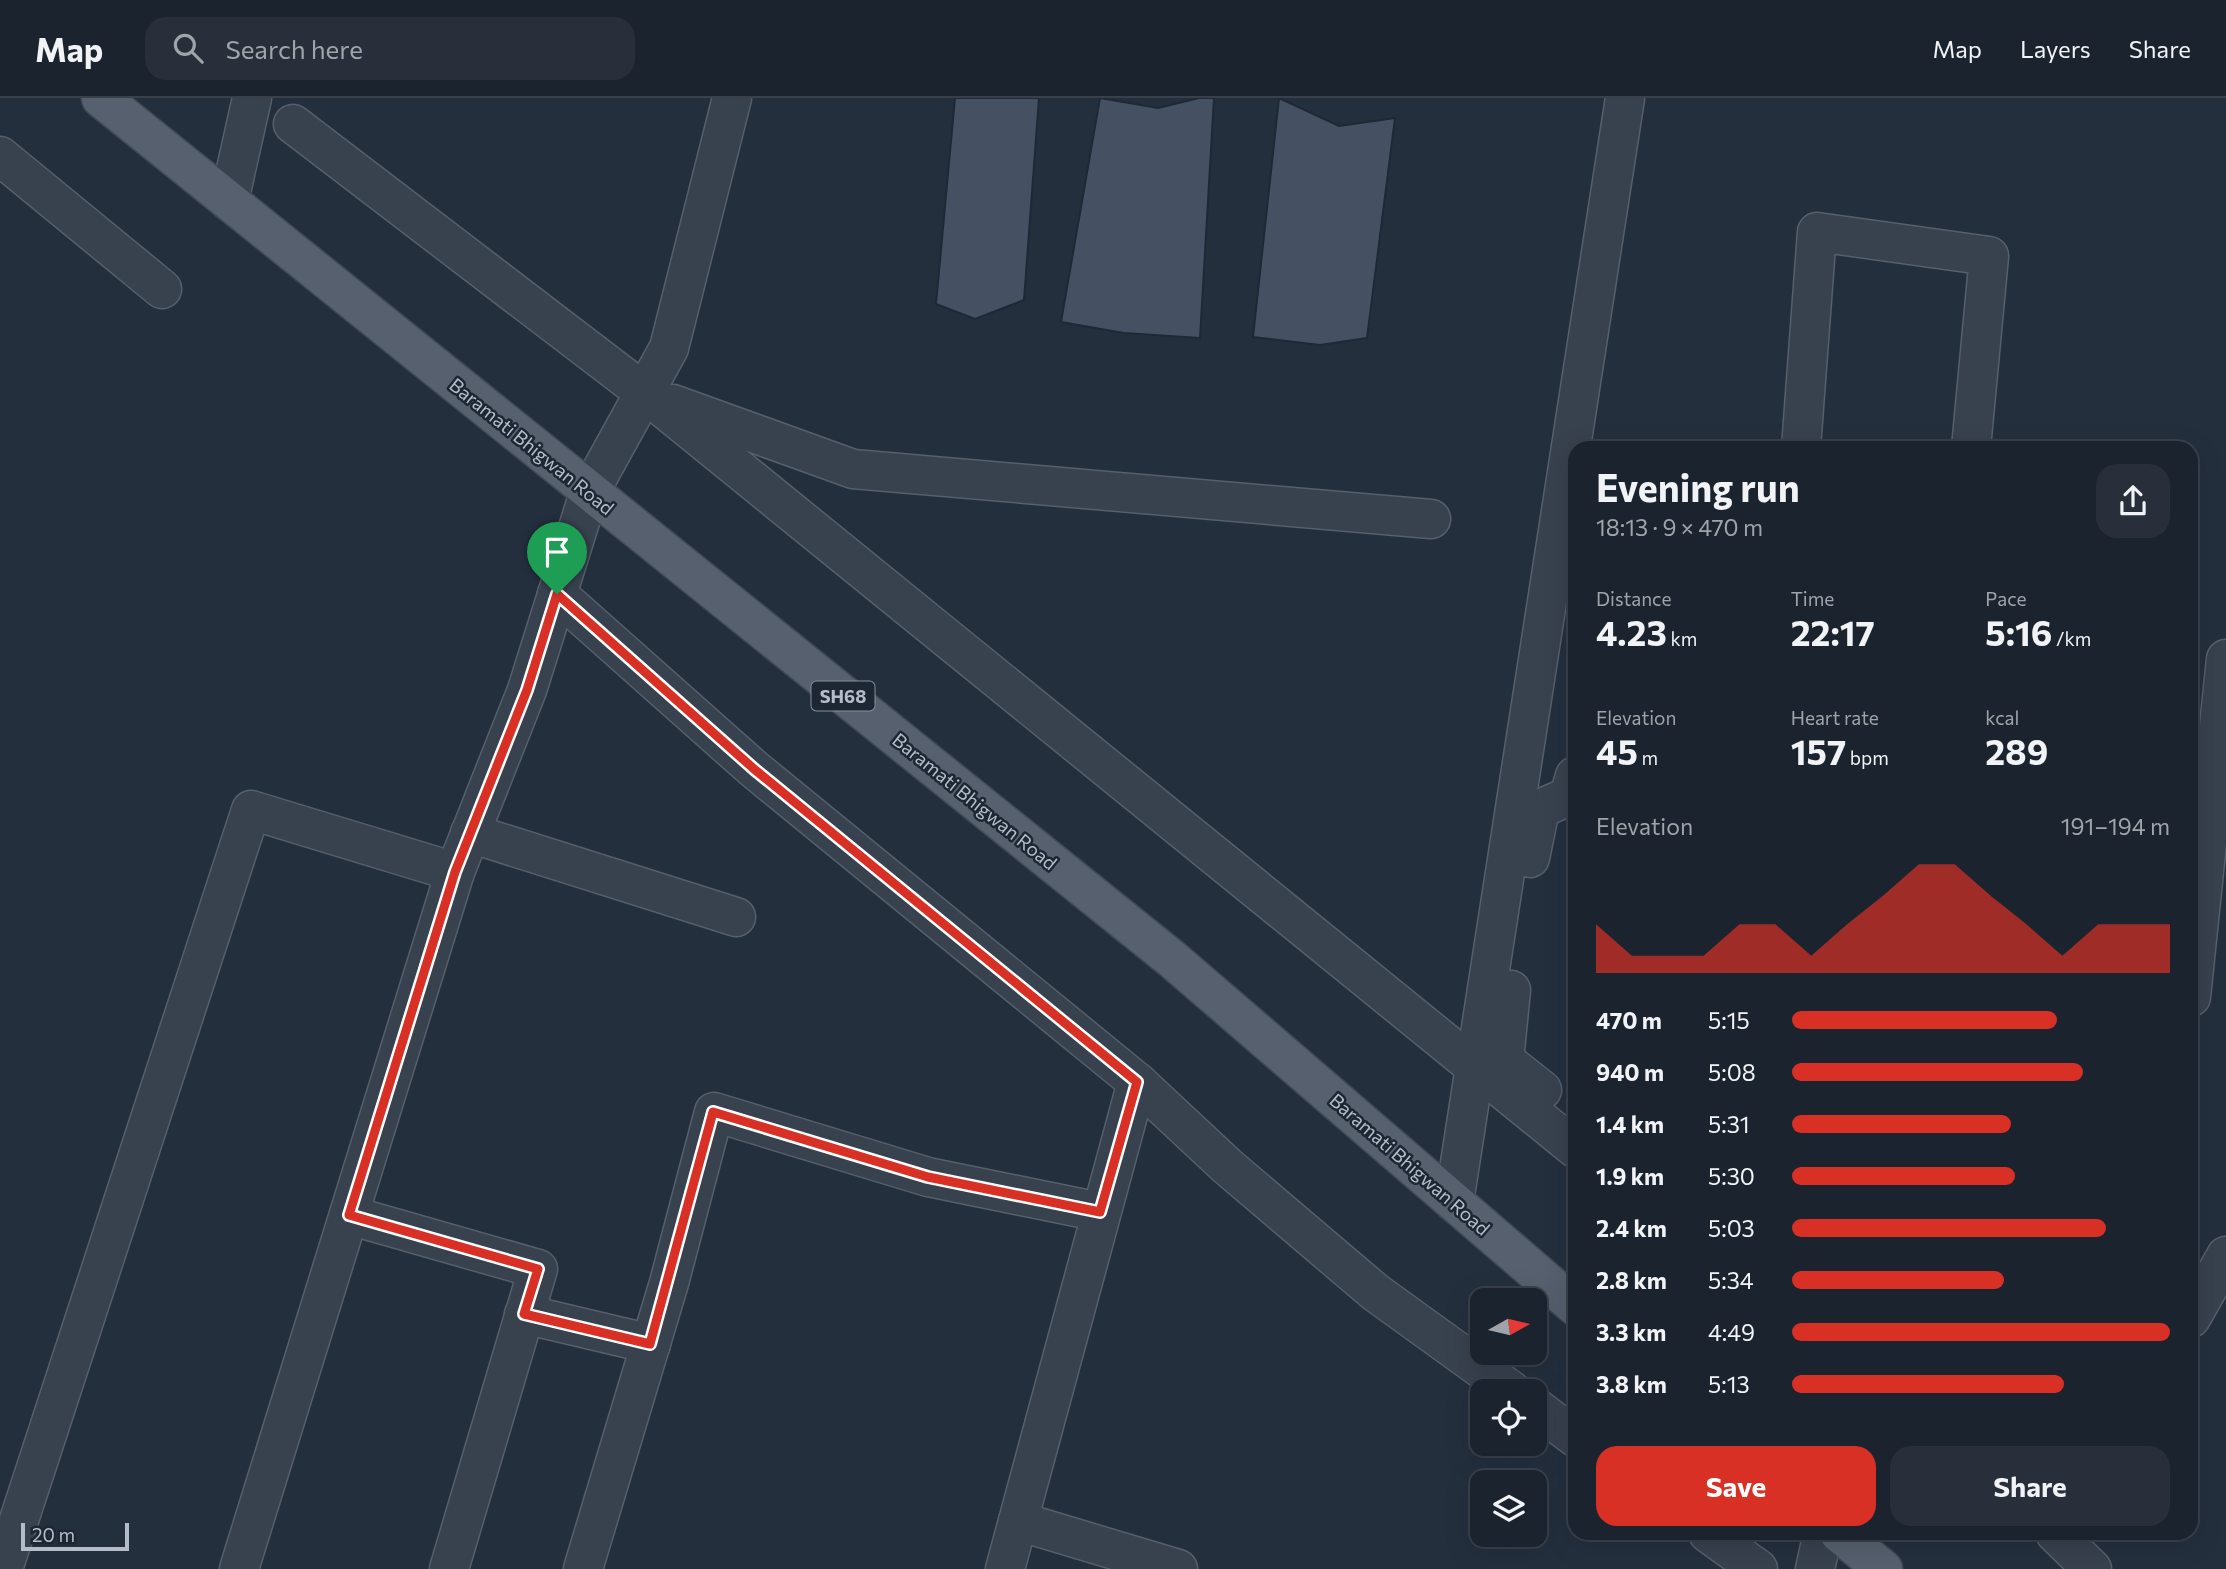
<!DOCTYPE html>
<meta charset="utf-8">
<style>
body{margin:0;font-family:Commissioner,sans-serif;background:#282f3a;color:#f1f3f6;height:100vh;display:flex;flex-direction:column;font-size:26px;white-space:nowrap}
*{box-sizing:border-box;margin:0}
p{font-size:23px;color:#a0a4aa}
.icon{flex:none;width:38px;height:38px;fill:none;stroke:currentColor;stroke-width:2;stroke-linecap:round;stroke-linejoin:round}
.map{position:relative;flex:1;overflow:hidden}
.sheet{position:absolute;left:1568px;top:343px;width:630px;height:1099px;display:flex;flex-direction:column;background:#1b232e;border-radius:21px;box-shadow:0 7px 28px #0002,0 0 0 2px #39404a}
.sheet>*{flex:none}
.needle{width:46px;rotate:82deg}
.controls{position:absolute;left:1470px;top:1190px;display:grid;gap:14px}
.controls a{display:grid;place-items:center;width:77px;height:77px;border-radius:14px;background:#1b232e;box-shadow:0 7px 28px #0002,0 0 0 2px #39404a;font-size:35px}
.scale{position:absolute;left:21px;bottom:18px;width:108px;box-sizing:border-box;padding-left:7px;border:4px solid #b4bcc9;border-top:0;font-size:19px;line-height:24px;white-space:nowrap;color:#b4bcc9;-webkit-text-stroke:5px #1d2633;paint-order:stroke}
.pin{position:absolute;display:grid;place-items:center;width:60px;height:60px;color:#fff;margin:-72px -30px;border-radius:50% 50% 50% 0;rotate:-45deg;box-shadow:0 0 7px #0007}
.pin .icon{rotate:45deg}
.round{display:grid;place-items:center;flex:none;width:74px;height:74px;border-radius:21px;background:#282f3a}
.head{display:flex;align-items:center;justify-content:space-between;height:119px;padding:0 28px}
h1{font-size:38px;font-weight:700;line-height:52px}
.metrics{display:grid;grid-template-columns:repeat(3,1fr);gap:10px;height:119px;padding:7px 28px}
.metrics div{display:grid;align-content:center}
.metrics b{font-size:35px;font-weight:700}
.metrics small{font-size:19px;font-weight:400}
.metrics p{font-size:19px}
.chart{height:196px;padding:14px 28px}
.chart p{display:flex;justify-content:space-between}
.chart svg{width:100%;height:126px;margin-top:7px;fill:#d93025;opacity:.7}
.action{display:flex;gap:14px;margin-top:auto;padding:14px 28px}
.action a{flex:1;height:80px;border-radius:21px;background:#d93025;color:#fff;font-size:28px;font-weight:700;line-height:80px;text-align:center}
.action a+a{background:#282f3a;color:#f1f3f6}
ul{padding:0 28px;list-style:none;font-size:23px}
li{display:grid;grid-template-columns:112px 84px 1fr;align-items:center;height:52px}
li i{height:18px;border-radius:9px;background:#d93025}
header{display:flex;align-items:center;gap:42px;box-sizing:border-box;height:98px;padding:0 35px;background:#1b232e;border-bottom:2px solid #39404a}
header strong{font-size:33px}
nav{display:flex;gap:38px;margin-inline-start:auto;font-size:24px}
.search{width:490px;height:63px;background:#282f3a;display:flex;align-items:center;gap:18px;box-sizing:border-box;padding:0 24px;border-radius:21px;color:#a0a4aa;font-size:26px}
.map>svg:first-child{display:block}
</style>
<header>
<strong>Map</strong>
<div class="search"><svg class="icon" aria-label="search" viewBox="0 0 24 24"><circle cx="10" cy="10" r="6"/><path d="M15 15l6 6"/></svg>Search here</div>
<nav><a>Map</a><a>Layers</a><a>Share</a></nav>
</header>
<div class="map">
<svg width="2226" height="1471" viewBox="0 0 2226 1471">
<rect width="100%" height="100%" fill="#242f3e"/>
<!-- building -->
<g fill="#455162" stroke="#1f2835" stroke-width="2">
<polygon points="955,0 1039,0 1024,202 975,221 936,206"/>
<polygon points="1100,0 1158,10 1199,0 1214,0 1200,240 1124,235 1061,224"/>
<polygon points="1279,0 1339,28 1395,20 1367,240 1320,247 1253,239"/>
</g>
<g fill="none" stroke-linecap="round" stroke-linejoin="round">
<defs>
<g id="minor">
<polyline points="293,26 645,295 1575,1050"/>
<polyline points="0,58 162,191"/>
<polyline points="229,103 252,0"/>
<polyline points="673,306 853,371 1431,421"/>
<polyline points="1801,350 1817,134 1989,158 1971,350"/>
<polyline points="557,496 754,671 1137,984 1227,1068 1375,1194 1512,1293"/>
<polyline points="470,735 736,819"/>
<polyline points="1530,760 1540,711 1569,698 1575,678"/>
<polyline points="1511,892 1504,962 1542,992"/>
<polyline points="2191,899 2226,561"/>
<polyline points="1454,1104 1625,0"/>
<polyline points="349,1117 538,1171 449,1471"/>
<polyline points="524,1216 651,1246"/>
<polyline points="2191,1220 2226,1158"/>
<polyline points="1535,1309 1575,1339"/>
<polyline points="1018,1423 1178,1471"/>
<polyline points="1708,1435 1758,1471"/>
<polyline points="2055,1435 2092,1471"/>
<polyline points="3,1471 251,712 455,774"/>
<polyline points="239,1471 455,774 527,592 589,395 669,250 732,0"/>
<polyline points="583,1471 669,1185 714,1014 928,1079 1100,1114"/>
<polyline points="1005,1471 1137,984"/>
<polyline points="1815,1471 1823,1435"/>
</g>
<g id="primary">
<polyline points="101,0 1172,861 1575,1208"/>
<polyline points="1839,1435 1883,1471"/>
</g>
</defs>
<!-- minor casing -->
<use href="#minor" stroke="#565f6c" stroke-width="41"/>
<!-- primary casing -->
<use href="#primary" stroke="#414a57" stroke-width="41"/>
<!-- minor -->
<use href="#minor" stroke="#38414e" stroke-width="38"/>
<!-- primary -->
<use href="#primary" stroke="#56606e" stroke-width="38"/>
</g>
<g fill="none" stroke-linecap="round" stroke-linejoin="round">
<defs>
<polygon id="route" points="557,496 754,671 1137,984 1100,1114 928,1079 713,1014 650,1246 524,1216 538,1171 349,1117 455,774 527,592"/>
</defs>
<!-- route casing -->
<use href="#route" stroke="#fff" stroke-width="14"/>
<!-- route -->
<use href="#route" stroke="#d93025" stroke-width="9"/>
</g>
<g text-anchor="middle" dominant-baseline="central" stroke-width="5" stroke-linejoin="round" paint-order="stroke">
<!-- shield labels -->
<rect fill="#1d2633" stroke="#878f9c" stroke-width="2" x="811.5" y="583.5" width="63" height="29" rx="5"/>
<g font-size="18" font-weight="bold" fill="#b4bcc9">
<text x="843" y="598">SH68</text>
</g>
<!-- street labels -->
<g font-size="19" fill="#b4bcc9" stroke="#1d2633">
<text transform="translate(532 348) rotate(39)">Baramati Bhigwan Road</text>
<text transform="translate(975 703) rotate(39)">Baramati Bhigwan Road</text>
<text transform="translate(1410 1066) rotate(41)">Baramati Bhigwan Road</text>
</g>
</g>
</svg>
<div class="controls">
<a><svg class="needle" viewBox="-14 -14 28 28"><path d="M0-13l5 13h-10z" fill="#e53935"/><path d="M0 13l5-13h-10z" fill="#a0a4aa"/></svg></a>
<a><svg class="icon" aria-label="locate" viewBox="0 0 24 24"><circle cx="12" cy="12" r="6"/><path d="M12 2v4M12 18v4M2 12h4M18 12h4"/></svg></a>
<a><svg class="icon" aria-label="layers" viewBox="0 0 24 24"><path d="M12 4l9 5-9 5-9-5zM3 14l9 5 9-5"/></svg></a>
</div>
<div class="scale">20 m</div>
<div class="pin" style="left:557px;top:496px;background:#1e9e55"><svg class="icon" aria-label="arrive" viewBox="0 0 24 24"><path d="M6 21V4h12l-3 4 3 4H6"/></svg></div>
<section class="sheet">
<div class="head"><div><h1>Evening run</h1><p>18:13 · 9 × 470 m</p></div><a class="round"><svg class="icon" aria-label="share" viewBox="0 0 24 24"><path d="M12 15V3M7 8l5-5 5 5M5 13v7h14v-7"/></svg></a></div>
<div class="metrics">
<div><p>Distance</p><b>4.23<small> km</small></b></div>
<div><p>Time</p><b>22:17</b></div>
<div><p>Pace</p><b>5:16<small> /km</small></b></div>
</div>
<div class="metrics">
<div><p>Elevation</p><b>45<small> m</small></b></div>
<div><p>Heart rate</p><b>157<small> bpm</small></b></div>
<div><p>kcal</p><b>289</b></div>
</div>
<div class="chart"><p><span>Elevation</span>191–194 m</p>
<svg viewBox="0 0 160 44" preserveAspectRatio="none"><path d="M0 44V27L10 38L20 38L30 38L40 27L50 27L60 38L70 27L80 17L90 6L100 6L110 17L120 27L130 38L140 27L150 27L160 27V44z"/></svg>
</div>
<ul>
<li><b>470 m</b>5:15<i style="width:70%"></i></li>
<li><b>940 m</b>5:08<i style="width:77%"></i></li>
<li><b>1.4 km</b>5:31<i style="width:58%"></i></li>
<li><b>1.9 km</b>5:30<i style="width:59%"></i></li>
<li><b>2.4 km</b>5:03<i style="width:83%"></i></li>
<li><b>2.8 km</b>5:34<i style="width:56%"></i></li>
<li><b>3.3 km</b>4:49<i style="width:100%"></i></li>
<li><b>3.8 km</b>5:13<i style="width:72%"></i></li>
</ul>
<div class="action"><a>Save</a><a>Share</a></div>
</section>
</div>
